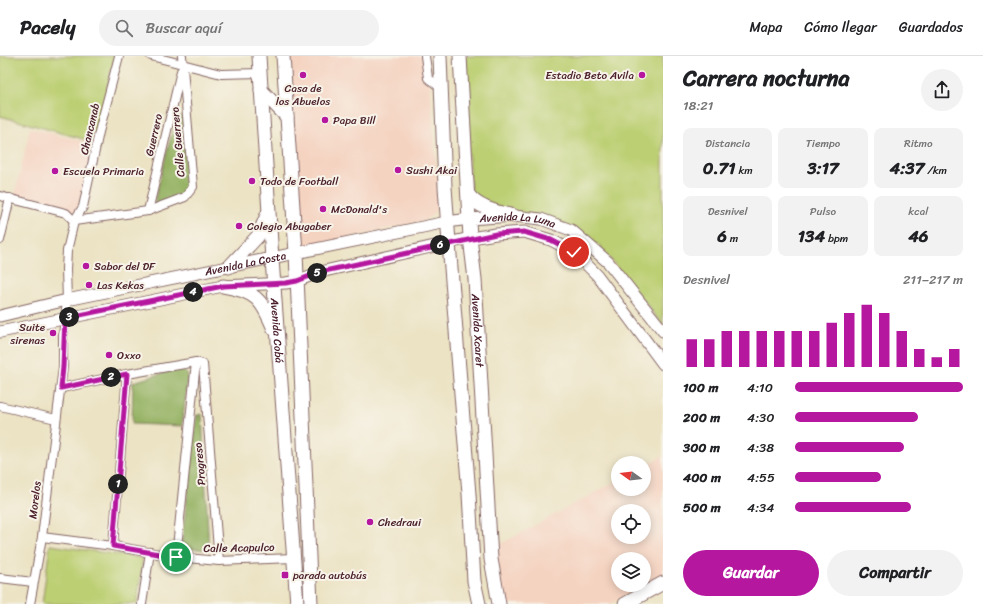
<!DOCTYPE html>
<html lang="es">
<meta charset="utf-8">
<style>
body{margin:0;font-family:Sriracha,sans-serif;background:#f2f2f2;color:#202124;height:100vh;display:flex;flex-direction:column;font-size:15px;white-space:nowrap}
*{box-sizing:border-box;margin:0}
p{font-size:13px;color:#757577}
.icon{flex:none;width:22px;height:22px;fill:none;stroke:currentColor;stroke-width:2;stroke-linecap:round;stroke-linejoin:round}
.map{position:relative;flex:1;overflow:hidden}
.panel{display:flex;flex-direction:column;background:#fff;width:320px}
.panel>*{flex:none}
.needle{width:26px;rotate:285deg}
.controls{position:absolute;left:611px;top:400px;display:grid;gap:8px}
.controls a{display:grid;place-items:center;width:40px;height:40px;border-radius:50%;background:#fff;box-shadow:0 2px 10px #0003;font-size:20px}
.pin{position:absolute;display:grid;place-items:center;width:34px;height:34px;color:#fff;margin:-17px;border:2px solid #fff;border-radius:50%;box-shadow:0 1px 4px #0007}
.km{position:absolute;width:20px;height:20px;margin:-10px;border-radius:50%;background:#222;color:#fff;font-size:11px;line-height:20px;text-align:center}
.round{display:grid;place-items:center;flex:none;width:42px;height:42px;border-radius:21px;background:#f2f2f2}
.overview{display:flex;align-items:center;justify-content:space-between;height:68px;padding:0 20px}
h1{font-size:22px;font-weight:700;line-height:30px}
.stats{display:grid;grid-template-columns:repeat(3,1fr);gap:6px;height:68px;padding:4px 20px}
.stats div{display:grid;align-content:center;border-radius:8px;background:#f2f2f2;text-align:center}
.stats b{font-size:17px;font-weight:700}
.stats small{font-size:11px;font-weight:400}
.stats p{font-size:11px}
.chart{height:112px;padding:8px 20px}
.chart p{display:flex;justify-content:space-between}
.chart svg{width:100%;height:72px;margin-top:4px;stroke:#b5179e;stroke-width:6}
.button{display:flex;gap:8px;margin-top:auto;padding:8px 20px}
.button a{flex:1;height:46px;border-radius:24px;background:#b5179e;color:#fff;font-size:16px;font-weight:700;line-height:46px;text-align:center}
.button a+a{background:#f2f2f2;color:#202124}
ul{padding:0 20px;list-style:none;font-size:13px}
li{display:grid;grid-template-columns:64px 48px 1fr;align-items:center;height:30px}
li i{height:10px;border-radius:5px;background:#b5179e}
header{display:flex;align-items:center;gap:24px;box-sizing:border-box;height:56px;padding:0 20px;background:#fff;border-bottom:1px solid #e0e0e0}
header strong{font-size:19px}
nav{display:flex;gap:22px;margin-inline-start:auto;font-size:14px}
.search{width:280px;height:36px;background:#f2f2f2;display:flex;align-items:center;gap:10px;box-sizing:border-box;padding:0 14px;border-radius:22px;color:#757577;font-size:15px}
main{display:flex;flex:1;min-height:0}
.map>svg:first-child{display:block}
</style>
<header>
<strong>Pacely</strong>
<div class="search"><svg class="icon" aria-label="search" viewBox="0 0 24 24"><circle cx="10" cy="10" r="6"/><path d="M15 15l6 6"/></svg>Buscar aquí</div>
<nav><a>Mapa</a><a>Cómo llegar</a><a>Guardados</a></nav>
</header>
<main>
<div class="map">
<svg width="663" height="548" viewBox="0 0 663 548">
<rect width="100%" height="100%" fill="#f7f3e8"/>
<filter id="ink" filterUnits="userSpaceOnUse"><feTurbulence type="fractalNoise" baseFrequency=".025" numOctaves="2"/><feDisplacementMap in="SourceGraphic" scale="8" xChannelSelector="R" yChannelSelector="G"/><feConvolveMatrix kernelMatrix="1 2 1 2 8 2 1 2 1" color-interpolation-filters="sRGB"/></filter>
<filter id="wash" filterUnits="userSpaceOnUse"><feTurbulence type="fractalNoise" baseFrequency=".012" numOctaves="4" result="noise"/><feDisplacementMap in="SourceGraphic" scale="16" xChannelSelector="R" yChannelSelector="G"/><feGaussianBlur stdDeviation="0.9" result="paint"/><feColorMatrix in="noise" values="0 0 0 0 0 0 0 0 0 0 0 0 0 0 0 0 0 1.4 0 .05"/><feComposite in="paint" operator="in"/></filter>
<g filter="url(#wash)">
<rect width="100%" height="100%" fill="#ece3c4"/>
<!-- built -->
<g fill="#f5d3c1" fill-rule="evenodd">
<polygon points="290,0 428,0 439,146 434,157 424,165 314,189 305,188 299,185"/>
<polygon points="30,72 96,89 79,158 14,142"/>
<path d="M663 400V519L610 548H504L495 491 618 424V433H644V410ZM618 455H644V481H618ZM618 503H644V529H618Z"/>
</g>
<!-- green -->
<g fill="#bccf72" stroke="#83774e">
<polygon points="0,0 115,0 94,86 0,60"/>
<polygon points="462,0 663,0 663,269 600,190 577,175 476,146 471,136"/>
<polygon points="50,489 143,502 137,548 42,548"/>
</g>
<!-- forest -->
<g fill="#95b264" stroke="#706848">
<polygon points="176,60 183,61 187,134 181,140 156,149 155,143"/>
<polygon points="181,312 188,319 182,370 132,368 133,326"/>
<polygon points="202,358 209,494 181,492 197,359"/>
</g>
</g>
<g filter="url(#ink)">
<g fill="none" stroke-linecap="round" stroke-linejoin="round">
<defs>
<g id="street">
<polyline points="151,0 221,18 260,17"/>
<polyline points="425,0 428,22 441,32"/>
<polyline points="0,140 66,157 74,165 148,155 185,141 193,131 182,0"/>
<polyline points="148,155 181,15"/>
<polyline points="0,184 10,142"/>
<polyline points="61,332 127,318 196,306 203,308 219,505"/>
<polyline points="0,350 56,363"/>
<polyline points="42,481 113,490 176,501 219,505 294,502"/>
<polyline points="113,490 127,318"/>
<polyline points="176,501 196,306"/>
<polyline points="0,522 33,526"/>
<polyline points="30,548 42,481 63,311 63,280 67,244 66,213 67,195 74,165 83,151 99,76 119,0"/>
<polyline points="142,548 150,496"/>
</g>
<g id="secondary">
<path id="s1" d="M0 260 67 244 447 166 469 163 514 160 541 163 571 174 608 206 663 275"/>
<polyline points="0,276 223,230 286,227 297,225 320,216 470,182 496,178 524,176 551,184 574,196 597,219 663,308"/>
</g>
<g id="primary">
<path id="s2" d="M259 0 272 203 297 548"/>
<polyline points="283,0 296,197 311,548"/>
<polyline points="440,0 445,131 449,187 469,438 474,525 479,548"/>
<path id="s3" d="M460 0 470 182 475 223 491 503 499 548"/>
<polyline points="261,34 287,61"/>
<path d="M468 138C477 152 498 156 514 160"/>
<polyline points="229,211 258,180 268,157"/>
<path d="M223 230C256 235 262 244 274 273"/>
<polyline points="625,548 663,527"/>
</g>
</defs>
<!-- street casing -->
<use href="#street" stroke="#836461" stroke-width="10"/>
<!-- secondary casing -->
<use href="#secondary" stroke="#836461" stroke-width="13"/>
<!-- primary casing -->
<use href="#primary" stroke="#836461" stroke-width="15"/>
<!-- street -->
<use href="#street" stroke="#fff" stroke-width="8"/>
<!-- secondary -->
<use href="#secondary" stroke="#fff" stroke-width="11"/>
<!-- primary -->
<use href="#primary" stroke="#fff" stroke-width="13"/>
</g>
</g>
<g fill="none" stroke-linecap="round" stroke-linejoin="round" filter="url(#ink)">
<defs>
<polyline id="route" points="176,501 113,490 127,318 61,332 63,311 65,262 223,230 286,227 297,225 320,216 496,178 524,176 551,184 574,196"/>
</defs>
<!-- route casing -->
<use href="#route" stroke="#fff" stroke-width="8"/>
<!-- route -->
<use href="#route" stroke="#b5179e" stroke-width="5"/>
</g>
<!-- markers -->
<g fill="#b5179e" stroke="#f7f3e8" stroke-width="1.5">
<circle cx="303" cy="19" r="4"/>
<circle cx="642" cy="19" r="4"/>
<circle cx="325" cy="64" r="4"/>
<circle cx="398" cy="114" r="4"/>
<circle cx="55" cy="115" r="4"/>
<circle cx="252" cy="125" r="4"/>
<circle cx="323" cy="153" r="4"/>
<circle cx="239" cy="170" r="4"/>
<circle cx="86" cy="210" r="4"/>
<circle cx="89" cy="229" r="4"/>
<circle cx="53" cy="277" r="4"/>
<circle cx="109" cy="299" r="4"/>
<circle cx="370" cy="466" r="4"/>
<rect x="281" y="515" width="8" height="8" rx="2"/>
</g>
<g text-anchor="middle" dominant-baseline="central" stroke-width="4" stroke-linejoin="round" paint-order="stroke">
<!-- poi labels -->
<g font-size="11" fill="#4a1f2b" stroke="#f7f3e8" text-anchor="start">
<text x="634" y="19" text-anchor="end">Estadio Beto Avila</text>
<text x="303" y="32" text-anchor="middle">Casa de<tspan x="303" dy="13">los Abuelos</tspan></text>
<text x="333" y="64">Papa Bill</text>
<text x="406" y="114">Sushi Akai</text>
<text x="63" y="115">Escuela Primaria</text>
<text x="260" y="125">Todo de Football</text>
<text x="331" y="153">McDonald's</text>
<text x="247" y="170">Colegio Abugaber</text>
<text x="94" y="210">Sabor del DF</text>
<text x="97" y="229">Las Kekas</text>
<text x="45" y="271" text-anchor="end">Suite<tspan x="45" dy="13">sirenas</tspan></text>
<text x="117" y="299">Oxxo</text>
<text x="378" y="466">Chedraui</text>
<text x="293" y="519">parada autobús</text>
</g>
<!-- street labels -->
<g font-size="11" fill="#4a1f2b" stroke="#f7f3e8">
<text transform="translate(90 73) rotate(-77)">Chancanab</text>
<text transform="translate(154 79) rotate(-77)">Guerrero</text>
<text transform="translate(178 86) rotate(-95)">Calle Guerrero</text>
<text stroke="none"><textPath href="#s1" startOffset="528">Avenida La Luna</textPath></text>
<text stroke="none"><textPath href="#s1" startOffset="251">Avenida La Costa</textPath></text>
<text stroke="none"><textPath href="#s2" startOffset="275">Avenida Cobá</textPath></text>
<text stroke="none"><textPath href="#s3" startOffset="275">Avenida Xcaret</textPath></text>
<text transform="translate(200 408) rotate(-95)">Progreso</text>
<text transform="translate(35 444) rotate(-83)">Morelos</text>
<text transform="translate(239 492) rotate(-1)">Calle Acapulco</text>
</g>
</g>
</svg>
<div class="controls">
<a><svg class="needle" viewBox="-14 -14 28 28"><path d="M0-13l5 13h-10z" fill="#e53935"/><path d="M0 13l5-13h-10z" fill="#757577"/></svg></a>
<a><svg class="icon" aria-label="locate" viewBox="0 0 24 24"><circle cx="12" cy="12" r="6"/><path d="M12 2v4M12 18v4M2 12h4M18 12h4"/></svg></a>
<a><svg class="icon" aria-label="layers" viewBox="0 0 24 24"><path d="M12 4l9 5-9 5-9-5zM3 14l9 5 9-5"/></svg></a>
</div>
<div class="pin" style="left:176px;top:501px;background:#1e9e55"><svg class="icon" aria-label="arrive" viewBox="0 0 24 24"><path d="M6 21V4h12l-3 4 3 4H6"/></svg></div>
<div class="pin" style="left:574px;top:196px;background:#d93025"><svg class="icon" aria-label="check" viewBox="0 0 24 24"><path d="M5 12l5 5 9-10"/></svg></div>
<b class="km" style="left:118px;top:428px">1</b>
<b class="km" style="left:111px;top:321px">2</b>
<b class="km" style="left:69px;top:261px">3</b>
<b class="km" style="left:193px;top:236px">4</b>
<b class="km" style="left:317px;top:217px">5</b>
<b class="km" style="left:440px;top:189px">6</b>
</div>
<section class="panel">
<div class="overview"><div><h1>Carrera nocturna</h1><p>18:21</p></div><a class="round"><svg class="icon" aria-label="share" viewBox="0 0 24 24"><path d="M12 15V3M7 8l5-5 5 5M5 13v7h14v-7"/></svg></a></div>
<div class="stats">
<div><p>Distancia</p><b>0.71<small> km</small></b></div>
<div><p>Tiempo</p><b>3:17</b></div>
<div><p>Ritmo</p><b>4:37<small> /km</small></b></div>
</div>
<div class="stats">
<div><p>Desnivel</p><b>6<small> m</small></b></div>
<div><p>Pulso</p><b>134<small> bpm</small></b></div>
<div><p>kcal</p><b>46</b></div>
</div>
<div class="chart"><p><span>Desnivel</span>211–217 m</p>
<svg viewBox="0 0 160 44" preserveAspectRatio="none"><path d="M5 44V27M15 44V27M25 44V22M35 44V22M45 44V22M55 44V22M65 44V22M75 44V22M85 44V17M95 44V11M105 44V6M115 44V11M125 44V22M135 44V33M145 44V38M155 44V33"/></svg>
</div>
<ul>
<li><b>100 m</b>4:10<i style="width:100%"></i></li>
<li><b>200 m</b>4:30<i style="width:73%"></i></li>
<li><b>300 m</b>4:38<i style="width:65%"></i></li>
<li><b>400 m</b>4:55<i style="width:51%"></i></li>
<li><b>500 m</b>4:34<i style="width:69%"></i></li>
</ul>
<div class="button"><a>Guardar</a><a>Compartir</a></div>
</section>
</main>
